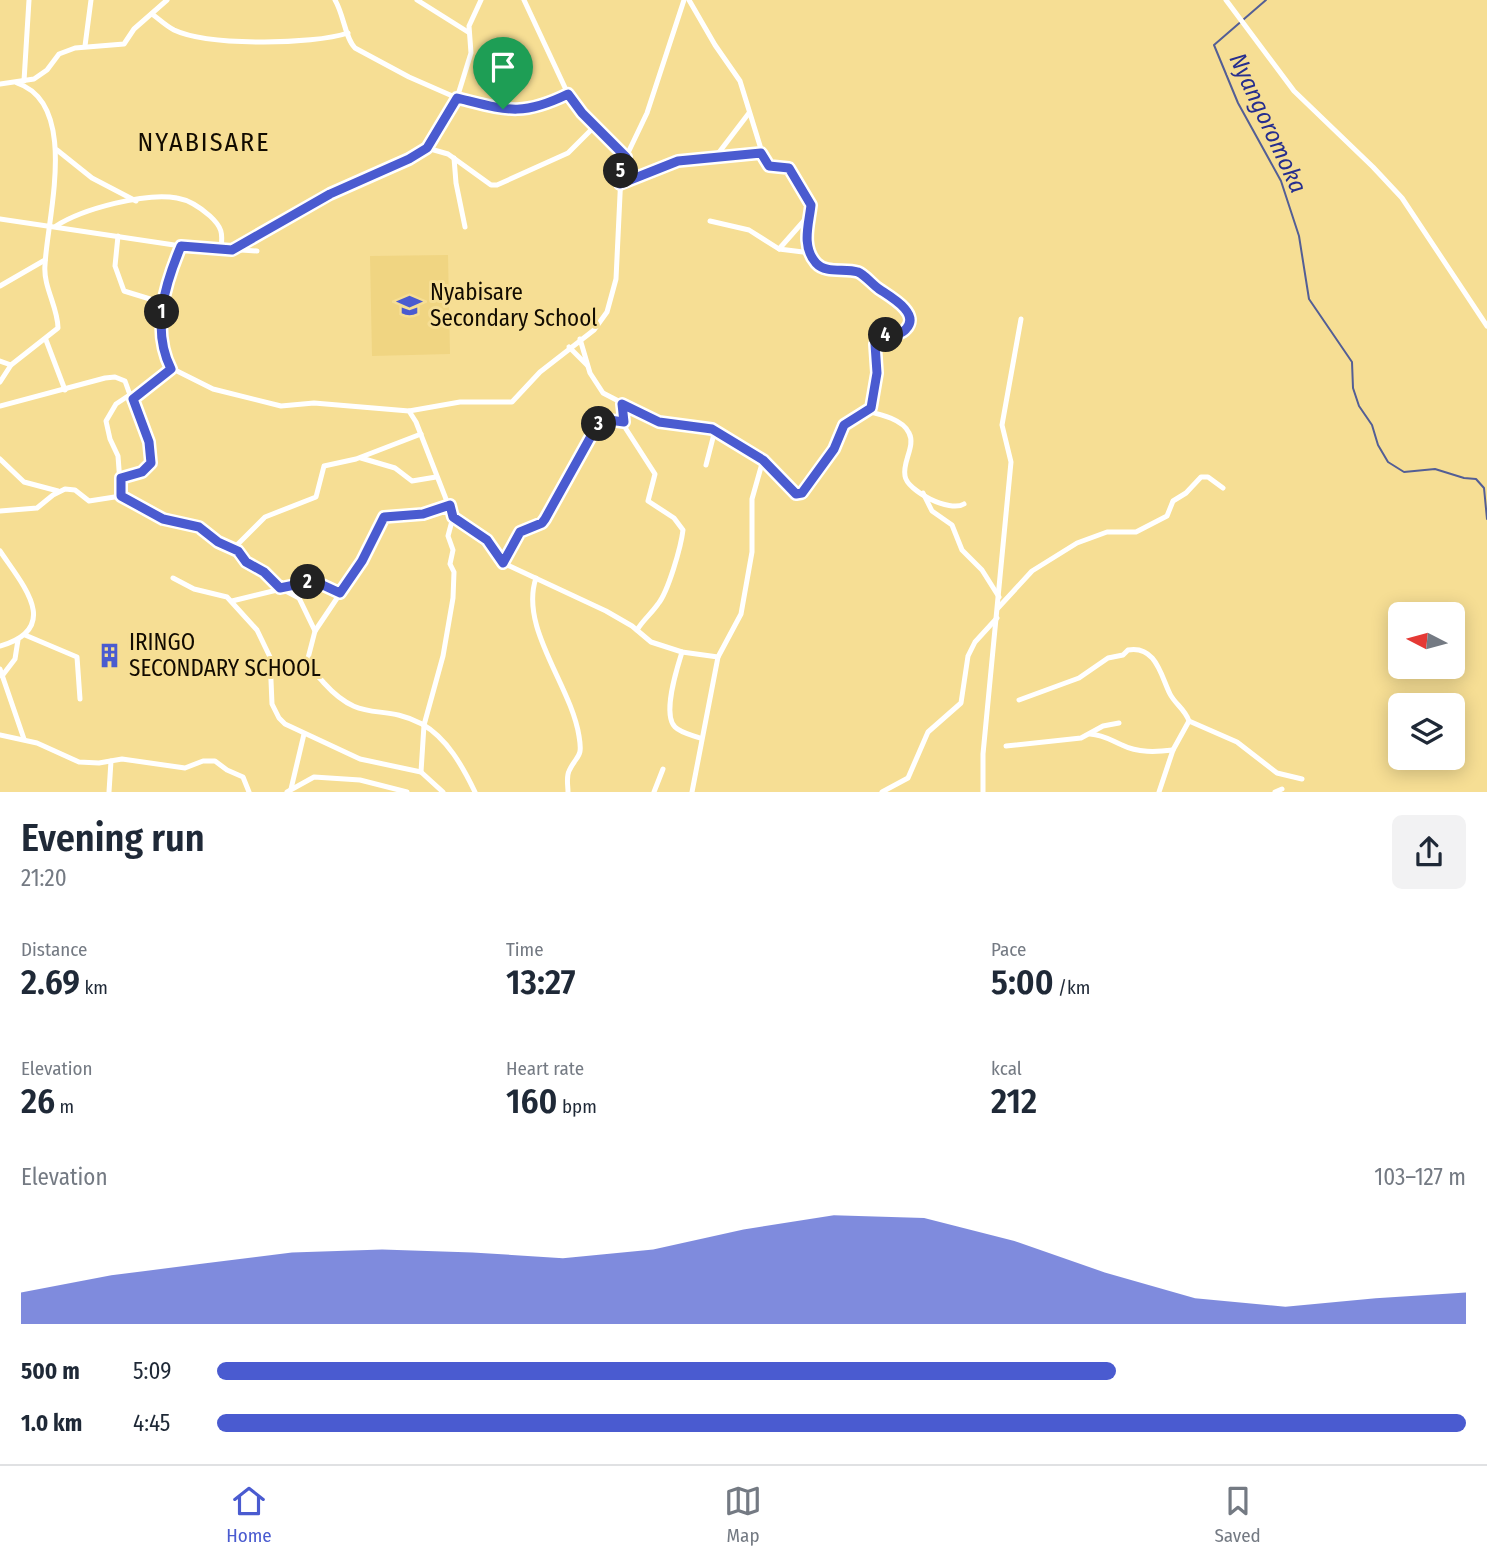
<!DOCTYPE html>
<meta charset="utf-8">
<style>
body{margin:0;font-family:"Fira Sans Condensed",sans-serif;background:#f2f2f3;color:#1f2937;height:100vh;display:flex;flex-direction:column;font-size:26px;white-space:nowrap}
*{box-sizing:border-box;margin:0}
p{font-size:23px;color:#747a83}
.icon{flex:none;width:38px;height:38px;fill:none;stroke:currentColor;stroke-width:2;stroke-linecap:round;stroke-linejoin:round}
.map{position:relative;height:792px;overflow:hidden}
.sheet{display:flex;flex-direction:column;background:#fff;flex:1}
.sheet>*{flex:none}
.needle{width:46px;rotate:276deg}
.buttons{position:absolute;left:1388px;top:602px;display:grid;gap:14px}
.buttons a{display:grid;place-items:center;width:77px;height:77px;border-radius:10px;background:#fff;box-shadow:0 4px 18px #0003;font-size:35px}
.pin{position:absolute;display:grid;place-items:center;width:60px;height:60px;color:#fff;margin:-72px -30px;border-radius:50% 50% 50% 0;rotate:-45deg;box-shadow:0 0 7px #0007}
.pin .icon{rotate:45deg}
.km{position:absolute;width:35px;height:35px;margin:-18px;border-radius:50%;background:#222;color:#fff;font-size:19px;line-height:35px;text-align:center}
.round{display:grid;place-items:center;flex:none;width:74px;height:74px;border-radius:10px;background:#f2f2f3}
.overview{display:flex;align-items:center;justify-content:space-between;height:119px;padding:0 21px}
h1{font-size:38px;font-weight:600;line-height:52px}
.figures{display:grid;grid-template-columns:repeat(3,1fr);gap:10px;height:119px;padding:7px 21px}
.figures div{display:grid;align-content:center}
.figures b{font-size:35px;font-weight:600}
.figures small{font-size:19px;font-weight:400}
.figures p{font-size:19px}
.chart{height:196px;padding:14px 21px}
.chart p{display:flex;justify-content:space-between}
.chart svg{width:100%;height:126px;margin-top:7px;fill:#4a5bd0;opacity:.7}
ul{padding:0 21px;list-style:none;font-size:23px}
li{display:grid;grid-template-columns:112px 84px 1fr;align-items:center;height:52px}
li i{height:18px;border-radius:9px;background:#4a5bd0}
.menu{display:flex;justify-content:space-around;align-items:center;height:98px;border-top:2px solid #e0e1e3;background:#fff;font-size:19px;color:#747a83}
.menu a{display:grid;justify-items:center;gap:4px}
.menu .on{color:#4a5bd0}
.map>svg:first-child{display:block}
</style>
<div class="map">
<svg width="1487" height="792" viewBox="0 0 1487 792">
<rect width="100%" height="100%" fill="#f6de94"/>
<!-- built -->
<polygon fill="#f0d582" points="448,255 450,354 372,356 370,256"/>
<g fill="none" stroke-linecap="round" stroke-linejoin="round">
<!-- stream -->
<polyline stroke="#535e95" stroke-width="2" points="1266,0 1214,45 1238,103 1281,181 1299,236 1309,299 1352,362 1353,388 1359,406 1372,425 1378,445 1388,462 1404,472 1435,469 1464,478 1476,479 1484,488 1487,519"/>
<!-- minor -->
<g stroke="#fff" stroke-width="5">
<path d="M335 0C344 15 345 38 355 48L409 77 457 98 511 111 539 106 568 94"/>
<polyline points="417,0 468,32"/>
<polyline points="524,0 568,94 582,113 626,157"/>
<polyline points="1226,0 1294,91 1373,167 1402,198 1487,326"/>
<path d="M152 14C159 19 166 26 174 30 208 46 312 45 348 33"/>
<polyline points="85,46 91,0"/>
<polyline points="24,81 29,0"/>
<polyline points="0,84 34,79 47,70 59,54 75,48 124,44 134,29 167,0"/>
<polyline points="427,148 457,98 471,53 469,26 481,0"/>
<polyline points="57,150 92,178 136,201"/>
<polyline points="717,155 761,154"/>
<polyline points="454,158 456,183 465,227"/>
<polyline points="620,184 678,161 717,155 749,113"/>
<polyline points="0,219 181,246 257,251"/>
<polyline points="710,221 749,230 779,249 811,253"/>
<path d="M56 226C82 209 146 192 177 198 189 200 201 208 210 216 222 227 223 233 221 249"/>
<polyline points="118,236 115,266 124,291 163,303"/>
<path d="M181 246C165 284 151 329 171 368L213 389 281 406 314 403 409 411 416 422 453 517 487 540 503 563 606 611 632 626 651 642 682 652 718 657"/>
<polyline points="779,249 809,215"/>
<polyline points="232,250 330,194 398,165 427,148 448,154 491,185 497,185 568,153 594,127"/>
<polyline points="0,286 45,260"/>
<path d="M580 339 590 373 603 393 659 422 702 426 715 430 763 460 785 481 793 493 798 494 822 468 844 425 871 408 877 373 875 343 880 337 900 333 908 327C911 307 894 300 881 290 874 285 867 277 860 273 847 267 828 275 817 264 799 246 811 227 811 207 811 196 797 176 790 169L772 167 765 162 740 81 715 45 689 0"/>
<polyline points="46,340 65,390"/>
<polyline points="569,347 587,365"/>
<polyline points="0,361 11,365"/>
<path d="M0 382 11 365 58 328C58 307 43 287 45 265 47 218 80 104 17 83"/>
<polyline points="133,399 171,368"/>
<path d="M622 404 626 429 655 474 648 501 674 518 683 530C681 547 668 592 658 604 651 614 643 620 637 630"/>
<polyline points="0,406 105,378 115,377 125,381 152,456 148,469 121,478"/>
<polyline points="409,411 460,402 512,402 540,372 594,330 607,312 616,279 621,174 626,157 647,113 684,0"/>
<path d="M866 411C879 414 903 419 909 433 916 446 902 462 905 476 907 491 950 513 964 504"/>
<polyline points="361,458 395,468 412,481 436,477"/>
<polyline points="0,459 24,482 58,491"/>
<polyline points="706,465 715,430"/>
<polyline points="923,493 932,511 952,525 962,550 982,570 999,597"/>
<polyline points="121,496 118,456 110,439 106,421 116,404 131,394"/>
<path d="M450 505 423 514 384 517 362 561 315 631 307 662C311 671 318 676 324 683 362 725 380 702 422 724 447 738 463 767 475 792"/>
<polyline points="0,511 37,508 53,495 65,489 75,490 89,501 121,496 163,519 199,527 218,542 238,550 246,562 264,572 280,588 299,598 315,631"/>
<polyline points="234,548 265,517 316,497 324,466 356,459 421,434"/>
<path d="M0 551C22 584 63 628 0 646"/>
<polyline points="503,563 520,532 542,523 545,519 595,429 609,420 624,422"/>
<polyline points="173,578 194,589 227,597 257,630 270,657 272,704 279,718 285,724 360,759 421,772 443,792"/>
<path d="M536 578C519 628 571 685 579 736 583 759 577 754 569 771 566 777 568 785 568 792"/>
<polyline points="232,601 314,581 340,593"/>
<polyline points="998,608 1032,571 1077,543 1107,532 1136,532 1167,516 1173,501 1186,493 1201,477 1208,477 1223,488"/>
<polyline points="25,635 77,657 80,699"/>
<path d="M682 652C677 668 662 714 675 727 681 733 692 735 700 738"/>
<polyline points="0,669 24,739"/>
<polyline points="2,676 15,659 18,640"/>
<path d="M1019 700 1079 678 1108 658 1123 655 1128 650C1156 645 1161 676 1170 694 1175 704 1185 709 1189 721L1173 750 1159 792"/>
<polyline points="1189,721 1237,742 1277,773 1302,779"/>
<path d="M1090 734C1104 735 1110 740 1122 745 1138 753 1156 752 1173 750"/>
<polyline points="0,735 37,743 79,762 99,763 122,759 185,768 203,761 215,761 227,770 243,777 249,792"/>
<polyline points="1006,746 1081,738 1103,726 1119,723"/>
<polyline points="421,772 424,725 443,656 453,598 454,572 450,564 453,550 448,536 453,517"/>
<polyline points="291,789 304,734"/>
<polyline points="109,792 111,761"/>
<polyline points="287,792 314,777 360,780 407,792"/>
<polyline points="654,792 663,769"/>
<polyline points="692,792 718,657 741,614 752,552 752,499 763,460"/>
<polyline points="882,792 908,778 928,732 961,703 968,656 975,642 997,618"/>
<polyline points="983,792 983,754 1011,462 1002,425 1021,319"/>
<polyline points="1275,792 1282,789"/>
</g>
</g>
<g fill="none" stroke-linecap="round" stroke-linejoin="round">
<defs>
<path id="route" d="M568 94 582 113 626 157 620 184 678 161 761 153 769 166 789 168 811 205C809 224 801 246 816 263 826 274 844 268 858 272 865 275 872 284 879 289 889 296 921 313 906 329 900 336 888 335 880 337L875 344 877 373 871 408 844 425 834 449 802 493 796 494 763 460 712 429 659 422 622 404 624 422 609 420 595 429 545 519 542 523 520 532 503 563 487 540 453 517 450 505 423 514 384 517 362 561 340 593 314 581 280 588 264 572 246 562 238 551 218 542 199 527 163 519 121 496V478L142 472 151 463 149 442 133 399 171 369C151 329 165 284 181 246L232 250 330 194 409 159 427 148 457 98C506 110 521 117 568 94Z"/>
</defs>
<!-- route casing -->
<use href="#route" stroke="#fff" stroke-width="14"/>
<!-- route -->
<use href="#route" stroke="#4a5bd0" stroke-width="9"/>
</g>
<!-- icons -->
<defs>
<symbol id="school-bare" viewBox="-9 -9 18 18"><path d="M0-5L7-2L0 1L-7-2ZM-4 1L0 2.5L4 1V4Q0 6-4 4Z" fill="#4a5bd0" stroke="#f6de94" stroke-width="2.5" paint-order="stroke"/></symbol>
<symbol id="building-bare" viewBox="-9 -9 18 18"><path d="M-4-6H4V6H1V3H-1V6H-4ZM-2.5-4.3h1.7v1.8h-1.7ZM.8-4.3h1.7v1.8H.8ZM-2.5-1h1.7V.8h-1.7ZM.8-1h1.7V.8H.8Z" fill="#4a5bd0" stroke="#f6de94" stroke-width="2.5" paint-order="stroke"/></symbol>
</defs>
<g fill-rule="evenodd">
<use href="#school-bare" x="392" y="288" width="35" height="35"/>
<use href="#building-bare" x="92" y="638" width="35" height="35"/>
</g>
<g text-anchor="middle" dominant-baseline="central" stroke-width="6" stroke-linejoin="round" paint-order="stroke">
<!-- poi labels -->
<g font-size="23" fill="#120b00" stroke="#f6de94" text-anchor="start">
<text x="430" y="292">Nyabisare<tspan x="430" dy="26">Secondary School</tspan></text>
<text x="129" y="642">IRINGO<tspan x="129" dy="26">SECONDARY SCHOOL</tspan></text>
</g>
<!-- water labels -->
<g font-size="24" font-style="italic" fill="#262e8e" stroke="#f6de94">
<text transform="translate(1268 123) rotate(65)">Nyangoromoka</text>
</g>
<!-- quarter labels -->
<g font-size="26" letter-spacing="2" fill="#120b00" stroke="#f6de94">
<text x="204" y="142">NYABISARE</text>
</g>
</g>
</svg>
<div class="buttons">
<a><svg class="needle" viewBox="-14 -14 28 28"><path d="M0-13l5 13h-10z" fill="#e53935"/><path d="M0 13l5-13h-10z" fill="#747a83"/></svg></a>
<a><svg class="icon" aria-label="layers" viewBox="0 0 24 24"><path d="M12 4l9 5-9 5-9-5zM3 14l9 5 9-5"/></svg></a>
</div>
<div class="pin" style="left:503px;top:109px;background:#1e9e55"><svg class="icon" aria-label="arrive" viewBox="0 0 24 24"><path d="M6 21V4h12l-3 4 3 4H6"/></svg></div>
<b class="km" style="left:162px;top:312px">1</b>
<b class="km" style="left:308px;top:582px">2</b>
<b class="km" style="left:599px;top:424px">3</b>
<b class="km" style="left:886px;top:335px">4</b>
<b class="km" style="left:621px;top:171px">5</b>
</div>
<section class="sheet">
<div class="overview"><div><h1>Evening run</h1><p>21:20</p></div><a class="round"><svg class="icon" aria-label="share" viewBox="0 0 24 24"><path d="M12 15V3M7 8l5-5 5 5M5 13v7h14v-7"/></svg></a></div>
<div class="figures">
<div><p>Distance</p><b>2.69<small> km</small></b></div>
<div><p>Time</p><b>13:27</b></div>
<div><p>Pace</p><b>5:00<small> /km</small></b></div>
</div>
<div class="figures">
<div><p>Elevation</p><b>26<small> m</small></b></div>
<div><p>Heart rate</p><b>160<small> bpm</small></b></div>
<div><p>kcal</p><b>212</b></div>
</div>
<div class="chart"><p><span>Elevation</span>103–127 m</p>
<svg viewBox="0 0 160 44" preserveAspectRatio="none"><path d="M0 44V33L10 27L20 23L30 19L40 18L50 19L60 21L70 18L80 11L90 6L100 7L110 15L120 26L130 35L140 38L150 35L160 33V44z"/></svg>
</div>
<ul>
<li><b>500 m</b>5:09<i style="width:72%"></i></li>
<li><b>1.0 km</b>4:45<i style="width:100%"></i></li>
</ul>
</section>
<nav class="menu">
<a class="on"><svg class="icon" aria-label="home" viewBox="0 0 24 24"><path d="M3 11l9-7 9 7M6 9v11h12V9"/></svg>Home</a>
<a><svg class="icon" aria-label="map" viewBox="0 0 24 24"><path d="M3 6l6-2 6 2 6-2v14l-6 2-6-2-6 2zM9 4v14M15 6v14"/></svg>Map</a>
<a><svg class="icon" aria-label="saved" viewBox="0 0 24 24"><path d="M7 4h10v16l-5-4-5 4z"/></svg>Saved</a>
</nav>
